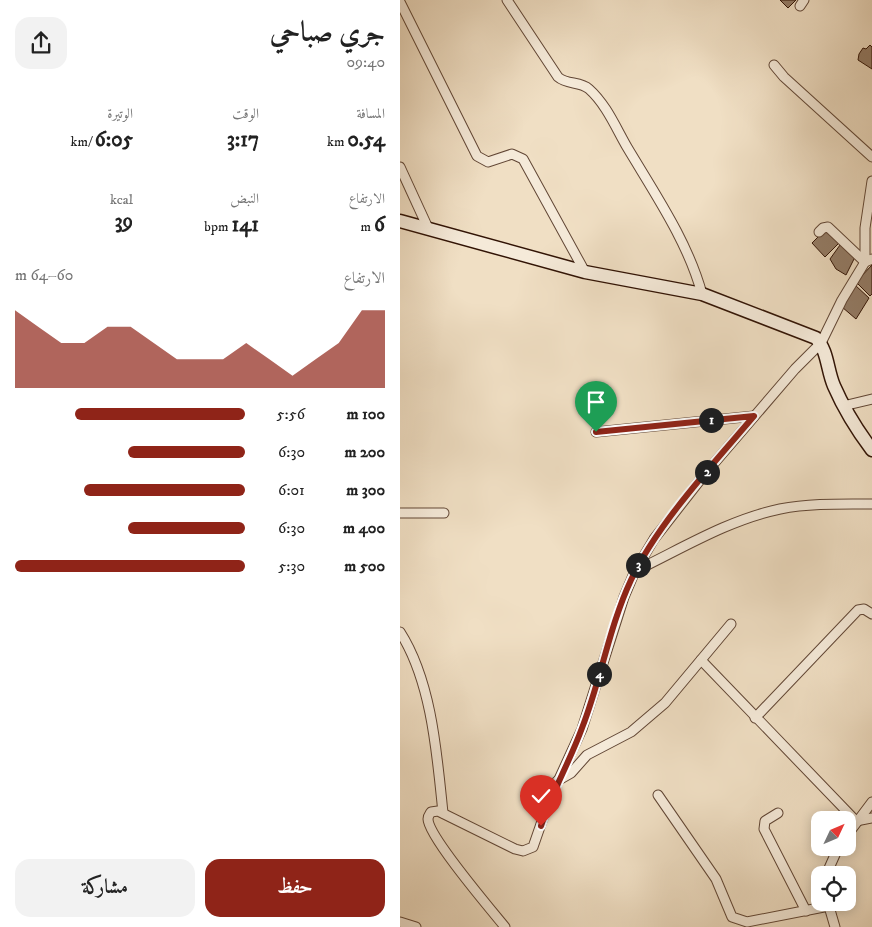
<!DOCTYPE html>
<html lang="ar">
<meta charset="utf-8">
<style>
body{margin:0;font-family:"IM FELL DW Pica",Amiri,serif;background:#f2f2f2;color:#222;direction:rtl;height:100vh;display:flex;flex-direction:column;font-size:19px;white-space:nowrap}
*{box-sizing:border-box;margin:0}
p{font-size:16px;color:#767676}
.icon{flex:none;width:28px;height:28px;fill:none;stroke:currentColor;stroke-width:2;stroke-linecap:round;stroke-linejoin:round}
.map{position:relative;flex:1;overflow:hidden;direction:ltr}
.side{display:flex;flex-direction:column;background:#fff;width:400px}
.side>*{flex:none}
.needle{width:32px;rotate:46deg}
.buttons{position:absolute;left:411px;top:811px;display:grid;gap:10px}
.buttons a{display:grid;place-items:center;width:45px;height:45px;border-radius:10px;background:#fff;box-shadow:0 2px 12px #0003;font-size:25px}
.pin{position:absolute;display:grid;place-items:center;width:42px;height:42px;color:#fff;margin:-51px -21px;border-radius:50% 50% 50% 0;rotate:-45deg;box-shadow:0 0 5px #0007}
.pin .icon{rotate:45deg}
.km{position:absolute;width:25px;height:25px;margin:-12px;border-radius:50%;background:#222;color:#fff;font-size:14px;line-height:25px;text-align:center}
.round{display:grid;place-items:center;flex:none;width:52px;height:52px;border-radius:15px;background:#f2f2f2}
.overview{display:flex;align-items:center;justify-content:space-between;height:85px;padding:0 15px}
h1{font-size:28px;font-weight:800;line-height:38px}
.metrics{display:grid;grid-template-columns:repeat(3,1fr);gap:8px;height:85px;padding:5px 15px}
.metrics div{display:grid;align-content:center}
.metrics b{font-size:21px;font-weight:800}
.metrics small{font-size:14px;font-weight:400}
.metrics p{font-size:14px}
.chart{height:140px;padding:10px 15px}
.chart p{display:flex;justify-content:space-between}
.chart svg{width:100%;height:90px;margin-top:5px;fill:#8f2418;opacity:.7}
.action{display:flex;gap:10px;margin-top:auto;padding:10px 15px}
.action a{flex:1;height:58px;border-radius:15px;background:#8f2418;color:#fff;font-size:20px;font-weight:800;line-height:58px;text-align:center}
.action a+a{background:#f2f2f2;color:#222}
ul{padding:0 15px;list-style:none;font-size:16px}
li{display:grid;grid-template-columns:80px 60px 1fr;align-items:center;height:38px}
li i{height:12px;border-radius:6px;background:#8f2418}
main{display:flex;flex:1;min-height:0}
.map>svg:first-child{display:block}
</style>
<main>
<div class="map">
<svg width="472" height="927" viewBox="0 0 472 927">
<rect width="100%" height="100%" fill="#f0dfc4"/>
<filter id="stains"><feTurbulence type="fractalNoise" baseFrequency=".004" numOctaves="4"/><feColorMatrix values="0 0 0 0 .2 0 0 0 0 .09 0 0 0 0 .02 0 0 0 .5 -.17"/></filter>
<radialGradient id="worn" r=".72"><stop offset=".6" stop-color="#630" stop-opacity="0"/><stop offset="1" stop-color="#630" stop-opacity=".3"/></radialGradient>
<!-- building -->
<g fill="#947d68" stroke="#311305">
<polygon points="380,0 396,0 388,8"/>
<polygon points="470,45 472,47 472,69 458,60 459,54 463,48 466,49"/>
<polygon points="426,229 439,243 425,257 412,243"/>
<polygon points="440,245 456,255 446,275 436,269 430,259"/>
<polygon points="472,265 472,294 470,296 456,282"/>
<polygon points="455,285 469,298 456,319 442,307"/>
</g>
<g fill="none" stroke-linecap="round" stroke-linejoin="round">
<defs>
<g id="street">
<path d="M107 0 158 77C167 85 180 81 189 89 206 104 216 128 227 147 255 194 288 242 302 294"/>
<polyline points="0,2 77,156 88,162 112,154 123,159 185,272"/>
<polyline points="400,6 404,0"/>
<polyline points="374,65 384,77 472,157"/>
<polyline points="0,167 28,228"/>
<polyline points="419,232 423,228 428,227 465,262 472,259"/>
<polyline points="443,406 472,399"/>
<polyline points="196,432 354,416"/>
<polyline points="0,513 44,513"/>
<path d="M235 571C283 548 328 520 380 509 410 503 441 504 472 504"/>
<path d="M0 632C32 682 37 755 43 813"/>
<polyline points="301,660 456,821 472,818"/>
<polyline points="355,718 458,610 464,609 472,614"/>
<polyline points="157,781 171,773 187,755 231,732 265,703 331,624"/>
<polyline points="258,795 316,879 332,917 347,922 429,906"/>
<polyline points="378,813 365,821 364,829 406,911"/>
<polyline points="448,834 472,802"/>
<polyline points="426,875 438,848"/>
<polyline points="428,903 435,927"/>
<polyline points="0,922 16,927"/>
<path d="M105 927C92 911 28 836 28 819 28 816 29 815 31 812L38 811 115 849 123 851 133 847 149 801 182 729 224 597 235 571 254 539 304 475 395 369 421 343 442 300 465 262V228L472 181"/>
</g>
<path id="secondary" d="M0 221 185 272 302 294 416 338C428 351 427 370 434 386 444 409 457 430 472 450"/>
</defs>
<!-- street casing -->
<use href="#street" stroke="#614635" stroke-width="11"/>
<!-- secondary casing -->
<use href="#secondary" stroke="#311305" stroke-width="15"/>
<!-- street -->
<use href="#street" stroke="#f5ead9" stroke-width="9"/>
<!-- secondary -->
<use href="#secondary" stroke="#f5ead9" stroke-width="12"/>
</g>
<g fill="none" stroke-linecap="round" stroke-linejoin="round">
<defs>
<path id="route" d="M141 826C152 792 170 761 182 728 201 680 209 627 231 580 257 524 314 463 354 416L196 432"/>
</defs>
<!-- route casing -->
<use href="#route" stroke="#fff" stroke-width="10"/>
<!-- route -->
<use href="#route" stroke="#8f2418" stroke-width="6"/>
</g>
<rect width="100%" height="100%" filter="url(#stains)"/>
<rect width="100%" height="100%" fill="url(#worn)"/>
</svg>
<div class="buttons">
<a><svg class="needle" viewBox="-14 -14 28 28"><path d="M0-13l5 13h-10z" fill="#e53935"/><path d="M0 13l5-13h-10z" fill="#767676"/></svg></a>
<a><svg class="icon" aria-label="locate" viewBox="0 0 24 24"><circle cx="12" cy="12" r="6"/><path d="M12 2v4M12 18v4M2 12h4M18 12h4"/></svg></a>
</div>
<div class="pin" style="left:196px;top:432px;background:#1e9e55"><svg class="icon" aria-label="arrive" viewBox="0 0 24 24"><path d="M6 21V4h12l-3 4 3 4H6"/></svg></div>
<div class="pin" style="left:141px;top:826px;background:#d93025"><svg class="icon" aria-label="check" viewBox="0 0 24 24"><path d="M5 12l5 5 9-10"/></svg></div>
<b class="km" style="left:311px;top:420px">1</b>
<b class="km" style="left:307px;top:472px">2</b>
<b class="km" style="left:238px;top:565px">3</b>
<b class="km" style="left:199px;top:674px">4</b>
</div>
<section class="side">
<div class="overview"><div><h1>جري صباحي</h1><p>09:40</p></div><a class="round"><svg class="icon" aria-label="share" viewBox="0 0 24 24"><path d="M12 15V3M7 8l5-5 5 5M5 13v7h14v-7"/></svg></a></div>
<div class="metrics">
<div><p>المسافة</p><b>0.54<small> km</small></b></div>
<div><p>الوقت</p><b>3:17</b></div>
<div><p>الوتيرة</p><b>6:05<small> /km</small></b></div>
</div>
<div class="metrics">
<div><p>الارتفاع</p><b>6<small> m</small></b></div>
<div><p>النبض</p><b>141<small> bpm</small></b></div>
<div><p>kcal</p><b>39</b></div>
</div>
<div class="chart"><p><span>الارتفاع</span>60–64 m</p>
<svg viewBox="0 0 160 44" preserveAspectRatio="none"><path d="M0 44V6L10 14L20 22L30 22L40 14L50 14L60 22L70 30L80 30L90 30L100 22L110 30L120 38L130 30L140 22L150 6L160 6V44z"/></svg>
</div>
<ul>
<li><b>100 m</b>5:56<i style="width:74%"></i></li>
<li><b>200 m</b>6:30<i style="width:51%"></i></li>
<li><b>300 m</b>6:01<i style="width:70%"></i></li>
<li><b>400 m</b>6:30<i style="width:51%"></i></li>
<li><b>500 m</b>5:30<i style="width:100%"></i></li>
</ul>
<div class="action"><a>حفظ</a><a>مشاركة</a></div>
</section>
</main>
